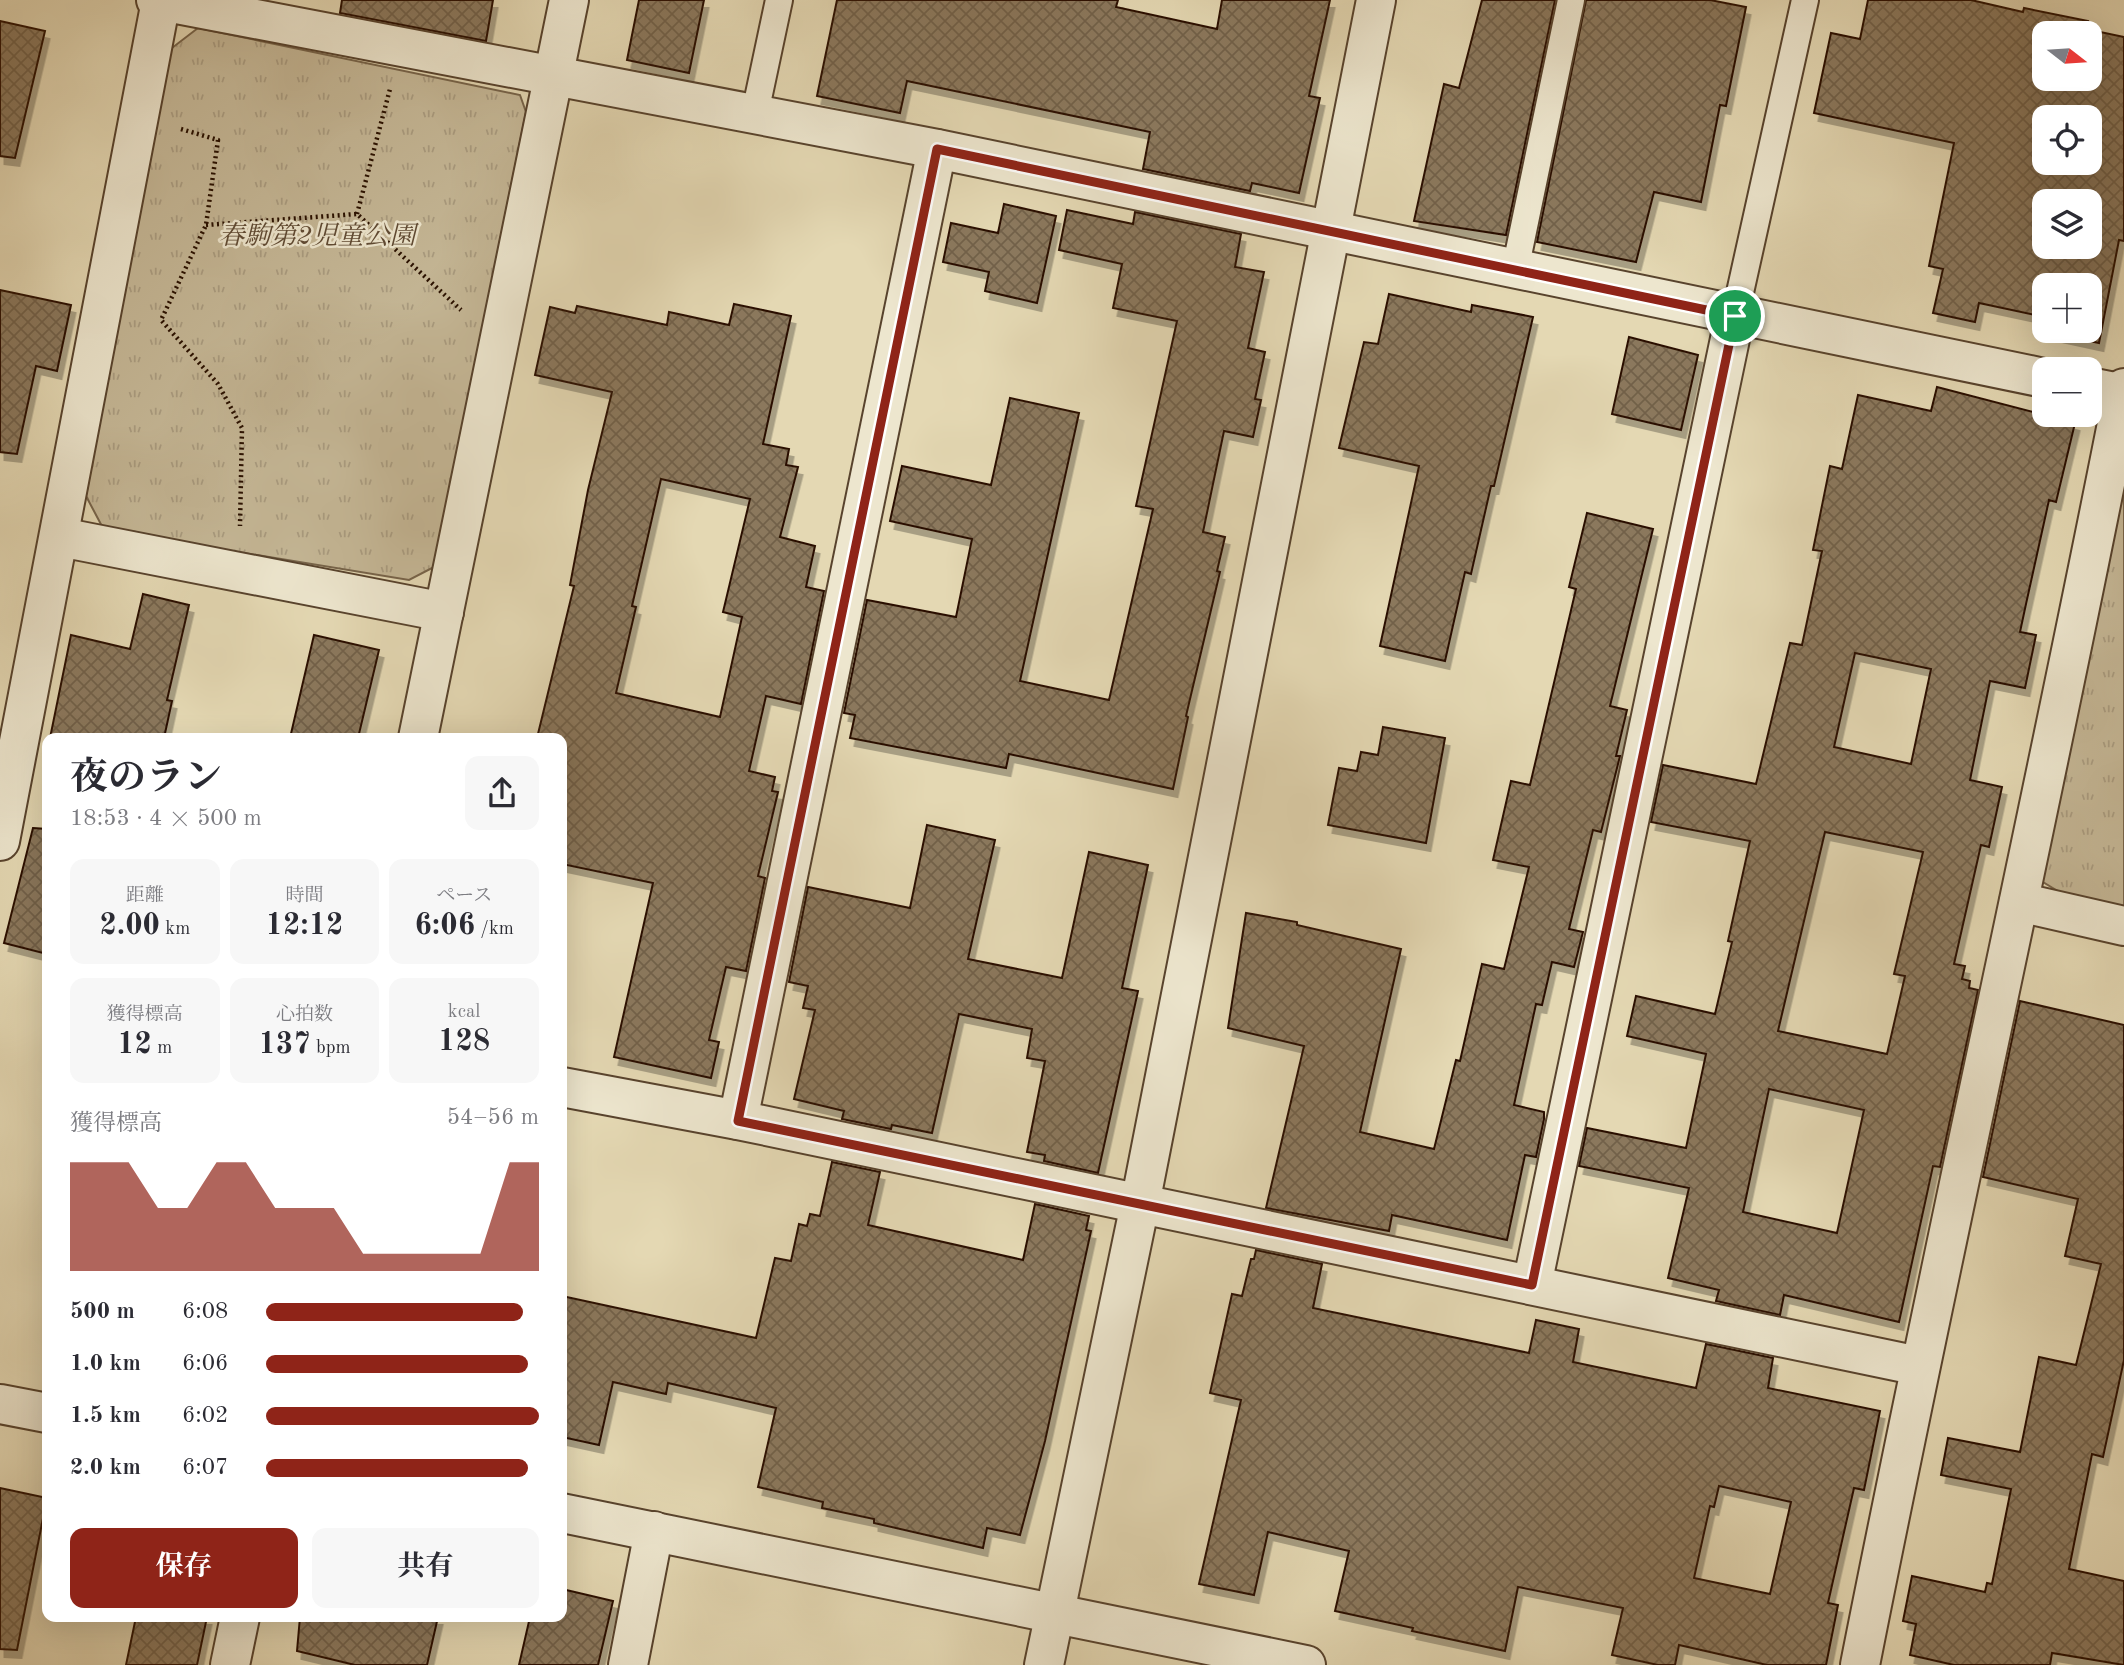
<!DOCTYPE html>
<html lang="ja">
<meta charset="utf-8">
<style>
body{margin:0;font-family:"Old Standard TT","Noto Serif JP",serif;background:#f7f7f7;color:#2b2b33;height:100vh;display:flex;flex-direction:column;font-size:26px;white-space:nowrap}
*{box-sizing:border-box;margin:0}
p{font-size:23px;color:#7c7c81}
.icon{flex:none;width:38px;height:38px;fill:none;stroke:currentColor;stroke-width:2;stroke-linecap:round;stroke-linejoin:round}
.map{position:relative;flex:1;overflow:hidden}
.drawer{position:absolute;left:42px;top:733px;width:525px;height:889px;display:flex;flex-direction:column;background:#fff;border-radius:14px;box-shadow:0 7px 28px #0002}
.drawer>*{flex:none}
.needle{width:46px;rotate:107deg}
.controls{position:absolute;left:2032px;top:21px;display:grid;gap:14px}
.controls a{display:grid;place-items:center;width:70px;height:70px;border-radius:14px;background:#fff;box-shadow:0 7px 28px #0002;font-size:35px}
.pin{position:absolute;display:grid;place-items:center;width:60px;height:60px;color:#fff;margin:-30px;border:4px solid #fff;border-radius:50%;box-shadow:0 2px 7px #0007}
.round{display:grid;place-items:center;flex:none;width:74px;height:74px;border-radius:14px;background:#f7f7f7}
.headline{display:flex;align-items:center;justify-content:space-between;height:119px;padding:0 28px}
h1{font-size:38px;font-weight:700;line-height:52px}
.figures{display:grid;grid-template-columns:repeat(3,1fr);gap:10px;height:119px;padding:7px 28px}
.figures div{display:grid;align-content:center;border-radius:14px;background:#f7f7f7;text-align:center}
.figures b{font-size:30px;font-weight:700}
.figures small{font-size:19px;font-weight:400}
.figures p{font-size:19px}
.chart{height:196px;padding:14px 28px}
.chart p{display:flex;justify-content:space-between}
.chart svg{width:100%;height:126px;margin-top:7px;fill:#8f2418;opacity:.7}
.action{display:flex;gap:14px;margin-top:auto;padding:14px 28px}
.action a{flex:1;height:80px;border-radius:14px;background:#8f2418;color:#fff;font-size:28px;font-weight:700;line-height:80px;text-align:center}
.action a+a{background:#f7f7f7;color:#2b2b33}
ul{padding:0 28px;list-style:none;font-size:23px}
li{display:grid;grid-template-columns:112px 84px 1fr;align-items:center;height:52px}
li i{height:18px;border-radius:9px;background:#8f2418}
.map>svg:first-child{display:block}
</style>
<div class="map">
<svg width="2124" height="1665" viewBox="0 0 2124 1665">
<defs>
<pattern id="park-tufts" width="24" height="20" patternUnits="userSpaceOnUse" patternTransform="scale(1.75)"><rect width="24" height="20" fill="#c4b695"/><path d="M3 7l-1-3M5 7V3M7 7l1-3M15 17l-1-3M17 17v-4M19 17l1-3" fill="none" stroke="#a99b7f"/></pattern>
<pattern id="building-cross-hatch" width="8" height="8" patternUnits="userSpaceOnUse" patternTransform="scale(1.75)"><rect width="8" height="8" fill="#8b785d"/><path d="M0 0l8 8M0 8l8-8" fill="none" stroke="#72614a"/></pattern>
<filter id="shadow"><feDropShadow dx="4.5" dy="8" stdDeviation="0" flood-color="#0004"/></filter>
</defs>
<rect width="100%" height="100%" fill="#e4d8b3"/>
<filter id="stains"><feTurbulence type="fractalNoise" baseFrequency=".00286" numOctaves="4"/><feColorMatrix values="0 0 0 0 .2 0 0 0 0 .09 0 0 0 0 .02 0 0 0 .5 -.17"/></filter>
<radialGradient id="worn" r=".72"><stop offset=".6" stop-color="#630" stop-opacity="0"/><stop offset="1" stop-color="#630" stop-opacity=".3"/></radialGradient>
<!-- park -->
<g fill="url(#park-tufts)" stroke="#77644a" stroke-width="2">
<polygon points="198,28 520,95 526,112 434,567 409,580 104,530 86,496 168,51"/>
<polygon points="2124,471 2124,910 2071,899 2038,879"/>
</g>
<!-- building -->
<g fill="url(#building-cross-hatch)" stroke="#2a1100" stroke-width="2" fill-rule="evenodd" filter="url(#shadow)">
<polygon points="342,0 493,0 486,41 340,13"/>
<polygon points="639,0 704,0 689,73 627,60"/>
<polygon points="837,0 1118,0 1116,7 1217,29 1222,0 1330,0 1309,96 1320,98 1299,193 1252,183 1250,191 1143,169 1150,132 907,81 900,113 817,96"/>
<polygon points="1482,0 1555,0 1506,235 1414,221 1444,84 1459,88"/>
<polygon points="1586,0 1710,0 1746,7 1726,106 1720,105 1701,202 1654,192 1636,262 1537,242"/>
<path d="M1868 0H1971L2023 12 2024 8 2088 21 2086 29 2124 37V241L2119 240 2099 343 2048 332 2090 331V285H2044V317L1979 303 1975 322 1933 313 1943 269 1929 266 1954 143 1814 113 1831 33 1860 39ZM2044 33H2090V79H2044ZM2044 117H2090V163H2044ZM2044 201H2090V247H2044Z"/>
<polygon points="0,21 45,31 15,158 0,156"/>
<polygon points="1004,204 1056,216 1037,303 985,291 989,272 943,262 951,223 998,233"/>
<polygon points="1067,210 1133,224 1135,212 1241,234 1235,267 1264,272 1248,348 1265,352 1255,399 1261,400 1253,437 1224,431 1203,532 1225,537 1217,571 1220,572 1186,716 1188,717 1173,789 1009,754 1006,768 850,738 855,715 844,713 867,600 956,617 972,539 890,521 902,466 991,485 1010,398 1079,413 1020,681 1109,700 1153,509 1136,506 1177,321 1113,308 1122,264 1059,250"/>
<polygon points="0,290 71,305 57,371 36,366 17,454 0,452"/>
<polygon points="1389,294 1471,312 1472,305 1533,317 1494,486 1491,486 1471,574 1465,572 1445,661 1380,646 1419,466 1339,448 1364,342 1378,344"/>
<path d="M734 304 791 316 763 444 789 449 786 465 798 467 780 537 815 546 806 587 824 591 801 704 766 696 749 771 775 777 772 791 778 792 758 876 765 878 746 971 726 967 709 1040 719 1042 711 1078 614 1057 653 883 562 864V738H537L574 586 570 585 588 490 612 392 535 375 550 307 575 313 577 306 667 325 669 312 729 325ZM661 479 750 499 723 612 742 617 720 717 616 693 636 607 632 606Z"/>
<polygon points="1629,337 1698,355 1681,430 1612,414"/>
<path d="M1937 387 2075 423 2056 502 2049 500 2026 604 2020 632 2036 635 2025 688 1990 681 1970 780 2002 787 1989 847 1981 845 1954 964 1965 966 1962 979 1970 981 1969 988 1978 990 1940 1167 1933 1166 1899 1322 1784 1295 1780 1315 1716 1301 1719 1290 1668 1278 1689 1188 1579 1166 1587 1128 1686 1148 1706 1054 1627 1036 1636 996 1715 1014 1732 942 1728 941 1750 841 1651 822 1663 765 1756 784 1790 643 1802 645 1822 551 1813 550 1830 466 1842 469 1858 395 1931 411ZM1855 653 1931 669 1911 764 1834 747ZM1825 832 1923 852 1894 974 1905 976 1887 1054 1778 1031ZM1769 1089 1864 1110 1837 1233 1743 1212Z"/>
<polygon points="1587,513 1653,529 1610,706 1627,710 1616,756 1620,756 1601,832 1593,830 1569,929 1583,932 1574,967 1552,962 1542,1005 1536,1004 1514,1105 1544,1112 1544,1119 1536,1157 1525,1155 1507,1240 1392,1215 1389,1231 1266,1208 1304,1046 1228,1028 1246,913 1297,922 1297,925 1401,949 1360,1132 1434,1149 1456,1060 1460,1061 1482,964 1504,969 1529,867 1493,860 1511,781 1530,785 1576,589 1569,587"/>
<polygon points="143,594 189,605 167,700 172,701 164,738 50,738 71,635 130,649"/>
<polygon points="314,635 379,650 358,738 290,738"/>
<polygon points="1383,727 1445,738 1426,843 1328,825 1339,768 1357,771 1361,752 1378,755"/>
<polygon points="927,825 995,840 968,959 1062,978 1089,852 1148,865 1122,988 1138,991 1098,1173 1044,1161 1045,1155 1027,1152 1045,1061 1027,1058 1032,1029 959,1014 932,1133 892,1125 891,1129 842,1119 844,1111 794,1099 815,1010 803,1008 808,986 789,982 808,887 910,908"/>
<polygon points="33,828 47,829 47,954 4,943"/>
<polygon points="2020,1001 2124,1025 2124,1360 2103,1457 2092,1454 2069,1569 2124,1581 2124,1665 2052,1653 2050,1665 1954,1665 1910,1655 1916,1624 1903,1621 1912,1576 1985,1592 1987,1583 1992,1584 2011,1489 1941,1475 1948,1438 2020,1452 2039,1357 2076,1365 2101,1264 2065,1256 2078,1199 1983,1177"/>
<polygon points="832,1162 880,1172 868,1225 1023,1260 1035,1204 1089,1216 1086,1230 1091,1231 1045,1441 1020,1535 987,1528 983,1548 874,1523 874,1519 822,1508 823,1502 758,1487 776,1408 668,1383 666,1394 613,1382 599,1445 562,1437 562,1296 756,1338 775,1258 791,1261 799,1224 807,1226 810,1214 820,1216"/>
<path d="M1256 1250 1322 1264 1313 1308 1529 1353 1536 1320 1579 1329 1573 1362 1696 1388 1706 1344 1773 1358 1768 1388 1880 1411 1864 1490 1854 1488 1828 1603 1838 1605 1826 1665H1767L1679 1645 1675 1665H1658L1612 1655 1623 1608 1518 1587 1505 1651 1412 1631 1413 1628 1335 1611 1349 1551 1268 1532 1254 1595 1199 1584 1241 1400 1210 1393 1232 1294 1242 1296 1251 1259H1254ZM1719 1486 1791 1502 1770 1594 1694 1578 1710 1506 1714 1507Z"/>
<polygon points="0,1488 47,1498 17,1650 0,1649"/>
<polygon points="562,1589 613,1601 598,1665 519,1665 530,1617 562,1617"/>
<polygon points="136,1617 207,1617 197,1665 126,1665"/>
<polygon points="300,1617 438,1617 427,1665 355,1665 297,1651"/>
</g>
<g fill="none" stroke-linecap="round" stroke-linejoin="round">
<defs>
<g id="lane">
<polyline points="755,113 779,0"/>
<polyline points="1515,270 1571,0"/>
<polyline points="1735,315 1805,0"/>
</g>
<g id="street">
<polyline points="156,0 937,149 2044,378"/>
<polyline points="2090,387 2124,394"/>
<polyline points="60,537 444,612"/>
<polyline points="418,738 569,0"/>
<polyline points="0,841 161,1"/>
<polyline points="2019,902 2124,926"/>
<polyline points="562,1087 738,1120 1919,1366"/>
<polyline points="738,1120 937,149"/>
<polyline points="1532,1285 1735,315"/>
<polyline points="0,1404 47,1413"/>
<polyline points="562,1513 1306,1665"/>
<polyline points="230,1665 240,1617"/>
<polyline points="628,1665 654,1531"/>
<polyline points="1044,1665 1140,1204 1376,0"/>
<path d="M1860 1665C1944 1238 2041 814 2124 388"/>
</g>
</defs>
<!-- lane casing -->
<use href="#lane" stroke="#58432d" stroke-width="30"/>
<!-- street casing -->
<use href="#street" stroke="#58432d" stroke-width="42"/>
<!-- path -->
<g stroke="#2a1100" stroke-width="4.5" stroke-dasharray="2 3.5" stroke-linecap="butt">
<polyline points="181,129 218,140 206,225 161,320 218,384 242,428 240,526"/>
<polyline points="357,214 390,89"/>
<polyline points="206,225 357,214 461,310"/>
</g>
<!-- lane -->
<use href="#lane" stroke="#ede6ce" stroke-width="26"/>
<!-- street -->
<use href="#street" stroke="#ede6ce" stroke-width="38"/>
</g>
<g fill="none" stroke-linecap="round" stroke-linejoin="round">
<defs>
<polygon id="route" points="937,149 1735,316 1532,1285 738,1121"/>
</defs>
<!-- route casing -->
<use href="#route" stroke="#fff" stroke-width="14"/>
<!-- route -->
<use href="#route" stroke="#8f2418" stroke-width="9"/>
</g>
<g text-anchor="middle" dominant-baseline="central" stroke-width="5" stroke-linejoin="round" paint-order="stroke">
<!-- park labels -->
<g font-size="26" font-style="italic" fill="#604b34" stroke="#ede6ce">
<text x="317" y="237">春駒第2児童公園</text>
</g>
</g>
<rect width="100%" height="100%" filter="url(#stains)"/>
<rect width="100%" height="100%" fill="url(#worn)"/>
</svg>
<div class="controls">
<a><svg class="needle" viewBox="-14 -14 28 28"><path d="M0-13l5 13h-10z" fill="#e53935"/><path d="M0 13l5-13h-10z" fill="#7c7c81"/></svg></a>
<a><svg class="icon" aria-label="locate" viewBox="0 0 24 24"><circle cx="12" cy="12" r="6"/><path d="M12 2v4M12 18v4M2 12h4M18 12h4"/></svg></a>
<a><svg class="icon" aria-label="layers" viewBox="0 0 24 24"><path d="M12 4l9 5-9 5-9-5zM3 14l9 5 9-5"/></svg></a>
<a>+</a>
<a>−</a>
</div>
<div class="pin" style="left:1735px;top:316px;background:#1e9e55"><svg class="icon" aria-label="arrive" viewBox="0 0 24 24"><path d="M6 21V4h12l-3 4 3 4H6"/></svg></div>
<section class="drawer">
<div class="headline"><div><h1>夜のラン</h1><p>18:53 · 4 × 500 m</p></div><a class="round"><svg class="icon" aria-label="share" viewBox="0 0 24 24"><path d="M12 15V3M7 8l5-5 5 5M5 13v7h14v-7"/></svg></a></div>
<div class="figures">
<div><p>距離</p><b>2.00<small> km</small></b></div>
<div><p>時間</p><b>12:12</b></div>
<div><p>ペース</p><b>6:06<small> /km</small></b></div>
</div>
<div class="figures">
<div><p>獲得標高</p><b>12<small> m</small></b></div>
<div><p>心拍数</p><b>137<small> bpm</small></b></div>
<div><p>kcal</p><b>128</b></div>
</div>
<div class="chart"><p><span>獲得標高</span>54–56 m</p>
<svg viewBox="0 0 160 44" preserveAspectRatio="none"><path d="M0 44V6L10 6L20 6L30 22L40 22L50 6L60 6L70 22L80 22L90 22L100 38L110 38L120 38L130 38L140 38L150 6L160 6V44z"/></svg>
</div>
<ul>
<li><b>500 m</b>6:08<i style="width:94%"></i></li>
<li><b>1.0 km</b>6:06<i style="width:96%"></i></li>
<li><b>1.5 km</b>6:02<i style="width:100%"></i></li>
<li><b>2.0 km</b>6:07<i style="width:96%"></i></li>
</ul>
<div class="action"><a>保存</a><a>共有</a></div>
</section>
</div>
